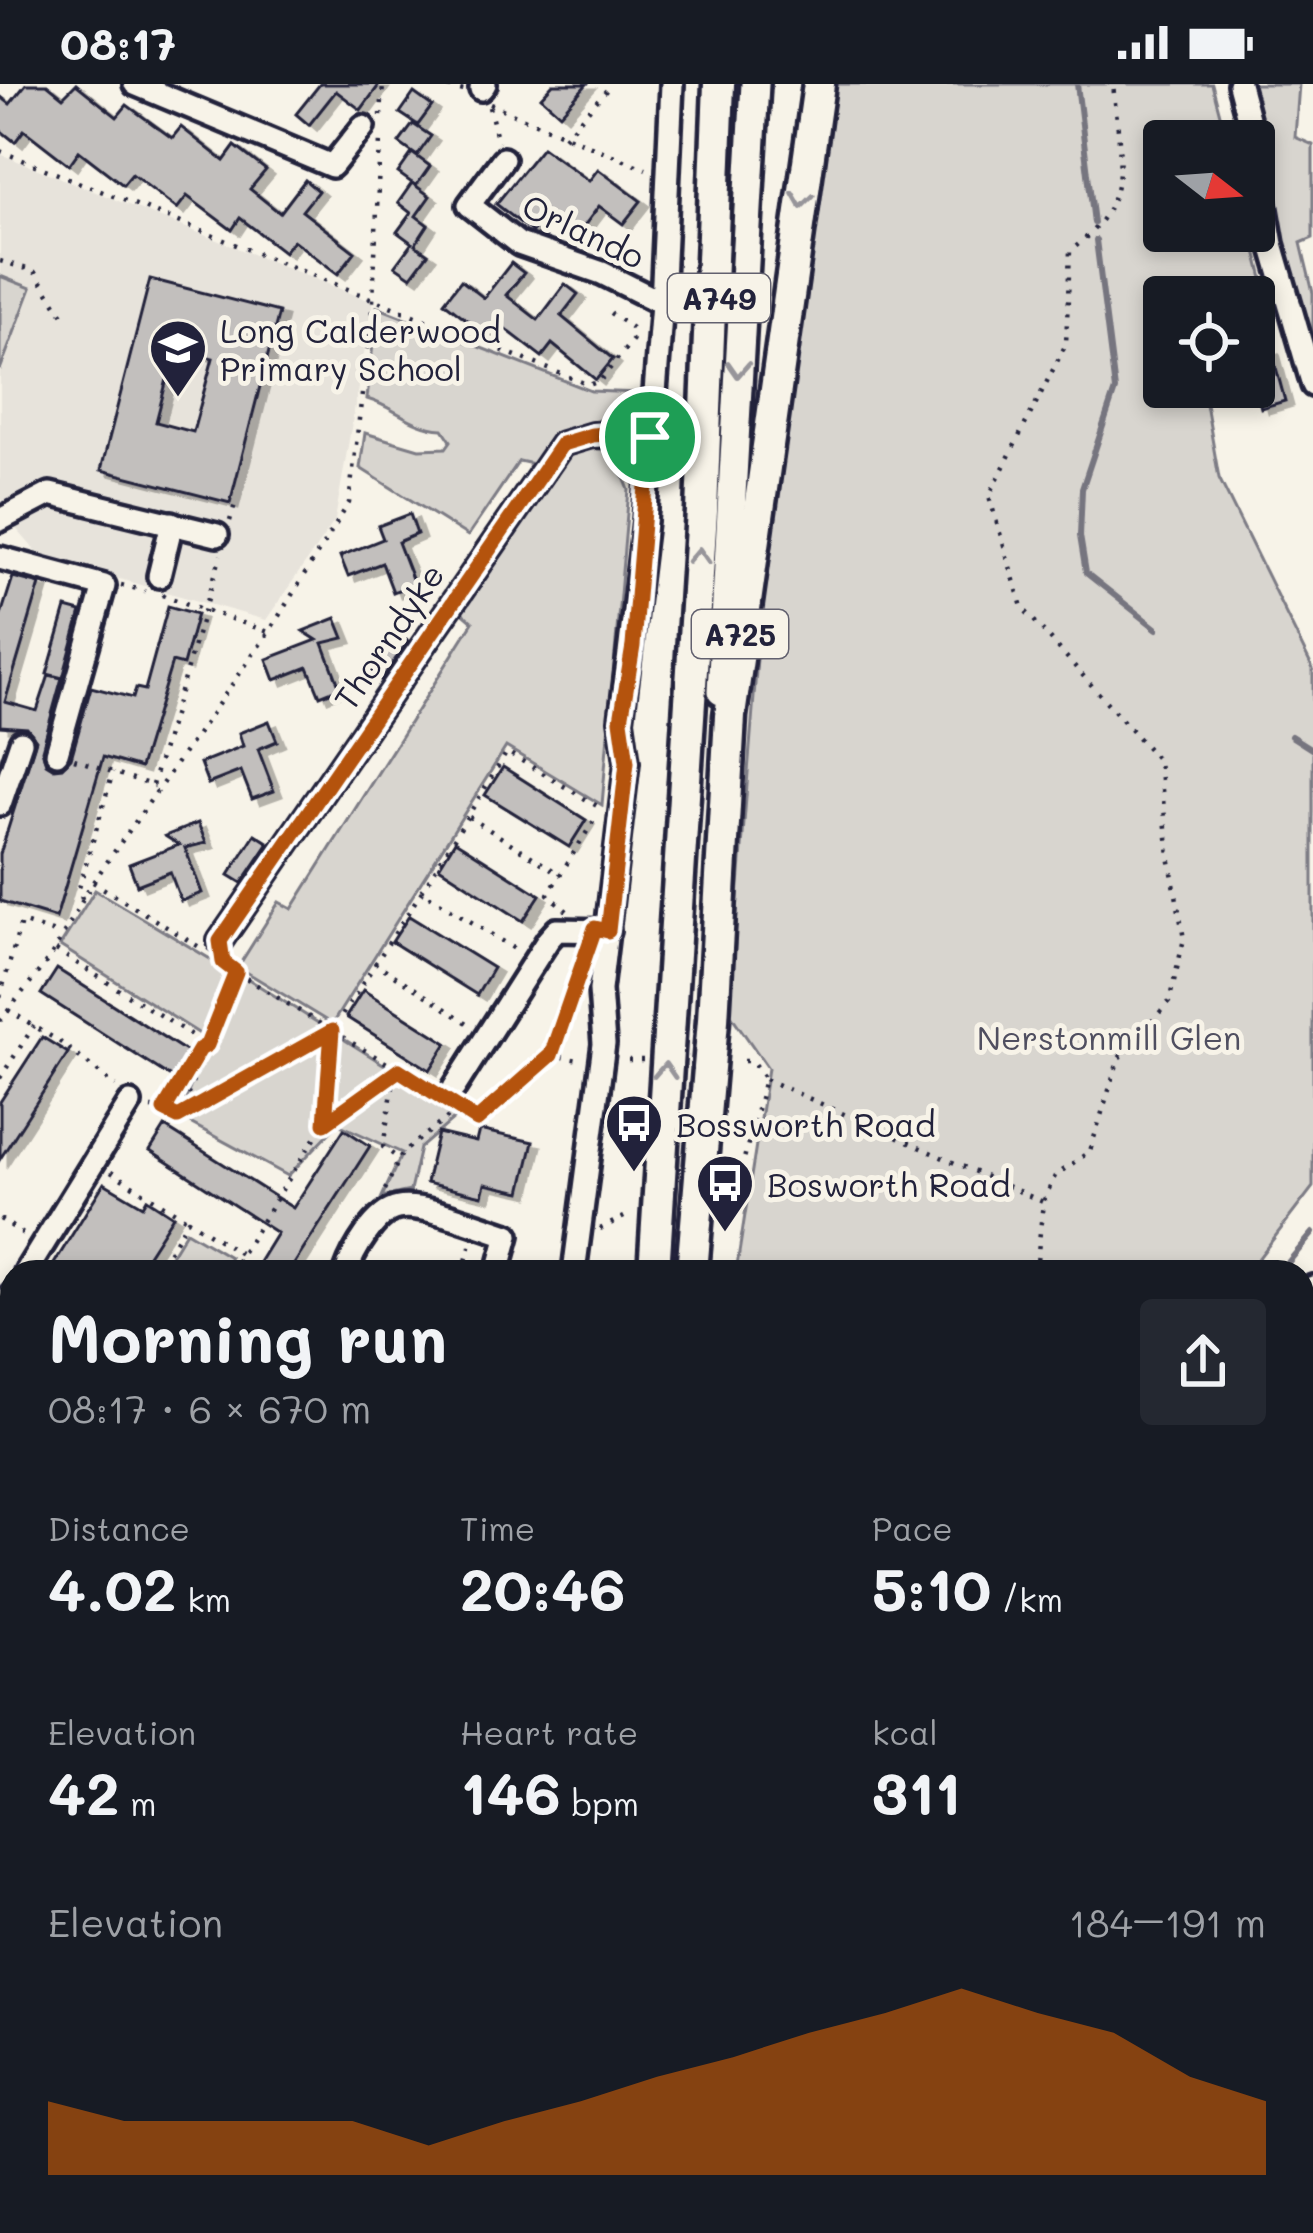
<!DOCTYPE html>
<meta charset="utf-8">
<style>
body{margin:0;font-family:Mali,sans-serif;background:#242831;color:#f1f3f6;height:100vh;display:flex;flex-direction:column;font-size:45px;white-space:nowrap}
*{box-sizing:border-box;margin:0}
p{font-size:39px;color:#9ea1a6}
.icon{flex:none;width:66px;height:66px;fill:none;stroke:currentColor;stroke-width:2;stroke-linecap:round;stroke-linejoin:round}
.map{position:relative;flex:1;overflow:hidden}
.side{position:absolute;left:0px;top:1176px;width:1314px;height:975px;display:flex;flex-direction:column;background:#171b24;border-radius:36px 36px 0 0;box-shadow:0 6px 18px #0003}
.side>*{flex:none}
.needle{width:78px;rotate:107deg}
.tools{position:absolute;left:1143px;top:36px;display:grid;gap:24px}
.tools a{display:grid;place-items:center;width:132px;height:132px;border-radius:12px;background:#171b24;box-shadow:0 6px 18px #0003;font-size:60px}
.pin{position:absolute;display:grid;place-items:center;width:102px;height:102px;color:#fff;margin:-51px;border:6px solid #fff;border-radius:50%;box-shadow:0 3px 12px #0007}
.round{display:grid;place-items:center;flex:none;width:126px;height:126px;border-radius:12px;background:#242831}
.overview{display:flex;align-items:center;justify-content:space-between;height:204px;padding:0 48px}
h1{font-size:66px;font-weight:800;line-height:90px}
.stats{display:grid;grid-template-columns:repeat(3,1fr);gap:18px;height:204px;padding:12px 48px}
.stats div{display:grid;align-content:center}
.stats b{font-size:60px;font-weight:800}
.stats small{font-size:33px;font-weight:400}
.stats p{font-size:33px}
.chart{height:336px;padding:24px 48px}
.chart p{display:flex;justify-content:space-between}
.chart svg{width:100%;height:216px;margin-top:12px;fill:#b45309;opacity:.7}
.status{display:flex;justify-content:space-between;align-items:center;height:84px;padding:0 60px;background:#171b24;direction:ltr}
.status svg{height:33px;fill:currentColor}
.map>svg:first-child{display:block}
</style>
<div class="status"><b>08:17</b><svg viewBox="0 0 49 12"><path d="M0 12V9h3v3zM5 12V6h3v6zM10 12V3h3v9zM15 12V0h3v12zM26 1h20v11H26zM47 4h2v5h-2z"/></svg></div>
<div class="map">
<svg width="1313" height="2149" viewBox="0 0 1313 2149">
<defs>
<filter id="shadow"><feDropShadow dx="8" dy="5" stdDeviation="0" flood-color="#0004"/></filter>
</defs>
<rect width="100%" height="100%" fill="#f7f3e8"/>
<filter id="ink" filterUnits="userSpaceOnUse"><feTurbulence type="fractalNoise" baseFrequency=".00833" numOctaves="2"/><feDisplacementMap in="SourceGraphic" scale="24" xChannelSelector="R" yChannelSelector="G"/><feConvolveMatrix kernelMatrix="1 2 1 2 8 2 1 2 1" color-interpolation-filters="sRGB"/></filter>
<g filter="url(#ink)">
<!-- built -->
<polygon fill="#e7e3db" points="0,70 373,218 335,436 266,536 41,473 13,441 0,412"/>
<!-- green -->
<g fill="#d8d5cf" stroke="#7d7c85" stroke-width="3">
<polygon points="837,0 1212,0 1227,57 1164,57 1164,147 1251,147 1273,234 1254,238 1254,213 1164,213 1164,303 1203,303 1219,394 1313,585 1313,1103 1248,1188 736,1188 768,984 729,928 763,499"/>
<polygon points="1251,0 1299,0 1295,53 1313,61 1313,154 1301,159 1313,209 1313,284 1289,199"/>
<polygon points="0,192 31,204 0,286"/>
<path d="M377 223 591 307 637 309 635 323C591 337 567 348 533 380L519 377 468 452 360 384 365 349 419 365 446 364 451 357 443 345C411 343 395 323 367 315Z"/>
<polygon points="600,358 615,370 629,406 602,721 506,663 332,940 238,883 279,818 292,825 473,538 460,527 556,377 573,364"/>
<polygon points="95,806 232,888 234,886 461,1029 420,1064 410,1107 382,1113 402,1069 338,1040 288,1092 179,1033 224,912 203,952 60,862"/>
<polygon points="186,1147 230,1173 220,1188 161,1188"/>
<polygon points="1302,1395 1313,1405 1313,2149 1111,2149 1104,2146 1104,2139 1302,2139"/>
<polygon points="24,2139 146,2139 140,2149 18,2149"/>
<polygon points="351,2139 567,2139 566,2149 358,2149"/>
<polygon points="660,2139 934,2139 933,2149 659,2149"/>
</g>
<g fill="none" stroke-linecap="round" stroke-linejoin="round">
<!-- stream -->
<g stroke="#76747f" stroke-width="6">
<polyline points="1077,0 1094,139"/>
<polyline points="1096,156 1115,306 1082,405 1080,452 1086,489 1157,545"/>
<polyline points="1291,652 1313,666"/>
<polyline points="1280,1188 1313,1149"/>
<polyline points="1041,2139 1041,2149"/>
</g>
</g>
<!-- building -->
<g fill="#c2bfbd" stroke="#22223b" stroke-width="3" fill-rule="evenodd" filter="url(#shadow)">
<polygon points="26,0 47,0 63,13 76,0 117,33 127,21 172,54 181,43 224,77 235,62 266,86 250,105 280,129 305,96 318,107 302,127 355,168 338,190 293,156 284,168 240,134 232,146 187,112 177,125 132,90 123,101 79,67 69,81 24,46 15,58 0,46 0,12 10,20"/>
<polygon points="320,0 380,0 361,26 336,7 309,41 296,30"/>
<polygon points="553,0 587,0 560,30 541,13"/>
<polygon points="414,9 432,22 418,41 400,29"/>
<polygon points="413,40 431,52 417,72 399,59"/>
<polygon points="542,63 589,97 598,85 641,117 623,140 599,122 572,158 542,135 532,148 496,120"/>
<polygon points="412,69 430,82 416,102 398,89"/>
<polygon points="412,99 430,112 416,132 428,141 415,161 428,170 411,193 395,182 412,159 397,148 411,129 398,119"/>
<polygon points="511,179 524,189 506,211 538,236 565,200 578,210 561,232 613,275 596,296 552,260 542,273 498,239 488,252 444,218 461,196 484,214"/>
<path d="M150 195 279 228 230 419 101 386ZM175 264 213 274 193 348 156 338Z"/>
<polygon points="1271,265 1285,317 1261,324 1254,299 1254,269"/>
<polygon points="410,430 417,450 398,458 414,500 393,508 382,479 348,492 340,472 383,455 378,442"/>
<polygon points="13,493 40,500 5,618 37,627 49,591 62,594 42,666 46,679 54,684 62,683 71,674 91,603 133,614 136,604 145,606 168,522 197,530 183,581 172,578 140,684 103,673 56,834 0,817 0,770 36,656 27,644 0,642 0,534"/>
<polygon points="66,524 81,528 63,594 47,590"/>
<polygon points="336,534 344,554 323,559 340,604 320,612 308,583 275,596 267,575 317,556 303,547"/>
<polygon points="398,550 408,557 381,596 371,590"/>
<polygon points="269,637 277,657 258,665 274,707 252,715 241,687 208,700 200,679 243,662 239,649"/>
<polygon points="503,683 586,736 569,763 485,711"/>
<polygon points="198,739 206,759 185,764 202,809 181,817 170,788 137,801 129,780 179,761 165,752"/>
<polygon points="255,750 269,759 242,799 229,791"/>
<polygon points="455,757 540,811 523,837 439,783"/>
<polygon points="409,832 493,884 477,911 392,858"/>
<polygon points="57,885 193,972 177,997 41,910"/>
<polygon points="363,906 447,959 430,986 346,933"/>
<polygon points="42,953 68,969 0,1075 0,1018"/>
<polygon points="165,1043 293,1124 344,1045 370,1062 289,1188 253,1188 277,1149 150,1067"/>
<polygon points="479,1046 533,1058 521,1108 485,1100 482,1112 426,1099 438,1049 476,1058"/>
<polygon points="104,1099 143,1122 147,1115 173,1132 137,1188 49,1188"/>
</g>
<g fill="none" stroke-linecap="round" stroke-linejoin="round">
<defs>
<g id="minor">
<polyline points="135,0 332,82 363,43"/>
<polyline points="1239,0 1254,57"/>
<polyline points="481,5 485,0"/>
<polyline points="1254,58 1272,160 1313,301"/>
<polyline points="503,75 469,121 519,160 602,189 662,219"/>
<polyline points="0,436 50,410 217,451"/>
<polyline points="0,474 104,502 57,669"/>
<polyline points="159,492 172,439"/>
<polyline points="0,720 21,658"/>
<polyline points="220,857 562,360 592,351 649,353"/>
<polyline points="454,1004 548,856 557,846 608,847"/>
<polyline points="26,1188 130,1019"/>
<path d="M346 1188C353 1168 375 1128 398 1124 424 1119 481 1143 508 1151L498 1188"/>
<polyline points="574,1188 604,960 600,906 627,678 621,636 645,437 662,219 672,0"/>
<polyline points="1302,1220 1313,1203"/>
<polyline points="0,1230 12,1210"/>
<polyline points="0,1385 12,1392"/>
<polyline points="0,1859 12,1855"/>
<polyline points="0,2009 12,2010"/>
<polyline points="0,2115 12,2117"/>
<polyline points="319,2139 325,2149"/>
<polyline points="1091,2139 1092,2149"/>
<polyline points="0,2149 12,2130"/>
<polyline points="150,2149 156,2139"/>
</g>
<polyline id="major" points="721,607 755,0"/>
<g id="highway">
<polyline points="654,1188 702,427 719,0"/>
<polyline points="692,1188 713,936 730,632 819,0"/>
<polyline points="601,2149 601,2139"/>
<polyline points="637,2149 637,2139"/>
</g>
</defs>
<!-- minor casing -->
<use href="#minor" stroke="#22223b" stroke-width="30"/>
<!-- major casing -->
<use href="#major" stroke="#22223b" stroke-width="36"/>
<!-- highway casing -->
<use href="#highway" stroke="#22223b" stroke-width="39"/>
<!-- path -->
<g stroke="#22223b" stroke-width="4.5" stroke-dasharray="3 9" stroke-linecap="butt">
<polyline points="437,0 464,7"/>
<polyline points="490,20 646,85"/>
<polyline points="489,23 498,58"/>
<polyline points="381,32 383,0"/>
<polyline points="564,53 612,0"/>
<polyline points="0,67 589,301 600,297 638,249"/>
<polyline points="0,177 34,187 66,235"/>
<polyline points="610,229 638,248"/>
<polyline points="230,437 235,420"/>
<polyline points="121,501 145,507"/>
<polyline points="162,511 269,548"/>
<polyline points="74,675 154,702"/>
<polyline points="152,701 221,471"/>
<polyline points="469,733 561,791"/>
<polyline points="93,798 201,864"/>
<polyline points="422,807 507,668 602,725"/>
<polyline points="82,815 79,804 113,688"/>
<polyline points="567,827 548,810 598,730"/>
<polyline points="56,866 207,961 200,965 163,1026"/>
<polyline points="374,878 472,942"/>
<polygon points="236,888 332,947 179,1033"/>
<polyline points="0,913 21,838 61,851"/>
<polyline points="8,926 60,958 116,1002"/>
<polyline points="0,937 51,872 93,798 269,548 349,419 373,218 380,56"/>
<polyline points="332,947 399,986"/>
<polyline points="551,971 580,886"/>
<polyline points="628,976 646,976"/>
<polyline points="395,990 383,1063 399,1075"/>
<polyline points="0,994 34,942"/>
<polyline points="765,995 1043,1118"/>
<polyline points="458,1022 477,1036 551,971 579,976"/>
<polyline points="151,1024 168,1026 179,1033"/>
<polyline points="325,1038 399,986 435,1008"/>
<polyline points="111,1088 188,1136"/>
<polyline points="385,1106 402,1069 460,1024"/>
<polyline points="725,1117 744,1075 765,995 752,977 740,977"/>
<polyline points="0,1135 25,1151"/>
<polyline points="600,1145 632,1129"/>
<polyline points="156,1188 188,1136 241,1170"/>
<polyline points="230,1188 325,1038 332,947 422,807 516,866"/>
<polyline points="463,1188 471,1159"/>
<path d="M1036 1188 1043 1118 1055 1092 1090 1067 1119 974 1169 918 1184 855 1169 772 1159 677 1022 523 989 412 1066 260 1070 167C1135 118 1120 72 1113 0"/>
<polyline points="0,1520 12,1500"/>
<polyline points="0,1584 12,1592"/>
<polyline points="0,1693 12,1701"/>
<polyline points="0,1732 12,1725"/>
<polyline points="0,1833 12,1828"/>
<polyline points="474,2139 474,2149"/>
<polyline points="863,2149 864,2139"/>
</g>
<!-- minor -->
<use href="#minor" stroke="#f7f3e8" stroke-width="21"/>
<!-- major -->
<use href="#major" stroke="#f7f3e8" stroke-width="27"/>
<!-- highway -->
<use href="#highway" stroke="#f7f3e8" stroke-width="30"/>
</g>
<!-- one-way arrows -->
<defs><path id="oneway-chevron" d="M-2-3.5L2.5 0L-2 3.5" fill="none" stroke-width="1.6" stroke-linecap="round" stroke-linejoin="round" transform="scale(3)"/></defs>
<g stroke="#97959a">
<use href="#oneway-chevron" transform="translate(802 116) rotate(98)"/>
<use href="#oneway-chevron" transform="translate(738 285) rotate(93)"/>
<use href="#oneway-chevron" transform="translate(699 472) rotate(-87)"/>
<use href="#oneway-chevron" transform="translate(665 987) rotate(-87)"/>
</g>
</g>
<g fill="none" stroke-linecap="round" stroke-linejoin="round" filter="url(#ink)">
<defs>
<polygon id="route" points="619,349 650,353 633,562 621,636 627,678 608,847 595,844 551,971 477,1036 399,986 325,1039 332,947 178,1033 164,1026 200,965 207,961 236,888 223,878 220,857 562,360 592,351"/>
</defs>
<!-- route casing -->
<use href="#route" stroke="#fff" stroke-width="24"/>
<!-- route -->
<use href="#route" stroke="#b45309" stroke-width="15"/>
</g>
<!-- icons -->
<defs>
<symbol id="school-pin" viewBox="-11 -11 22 30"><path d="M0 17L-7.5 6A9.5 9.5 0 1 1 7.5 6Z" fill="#22223b" stroke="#f7f3e8"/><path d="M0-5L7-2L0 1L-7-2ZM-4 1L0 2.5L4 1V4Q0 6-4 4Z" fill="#fff"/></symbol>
<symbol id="bus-pin" viewBox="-11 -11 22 30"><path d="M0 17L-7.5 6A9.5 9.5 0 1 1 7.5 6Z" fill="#22223b" stroke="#f7f3e8"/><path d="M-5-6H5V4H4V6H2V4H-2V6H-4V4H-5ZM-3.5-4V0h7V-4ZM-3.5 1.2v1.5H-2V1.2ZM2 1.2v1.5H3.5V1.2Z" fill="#fff"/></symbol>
</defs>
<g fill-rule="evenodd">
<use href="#school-pin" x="145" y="231" width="66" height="90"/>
<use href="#bus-pin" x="601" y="1006" width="66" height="90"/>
<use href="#bus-pin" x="692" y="1066" width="66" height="90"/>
</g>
<g text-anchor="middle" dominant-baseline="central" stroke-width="10" stroke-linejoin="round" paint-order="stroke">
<!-- shield labels -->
<g fill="#f7f3e8" stroke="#62616f" stroke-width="3">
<rect x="668" y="190" width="102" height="48" rx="9"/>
<rect x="692" y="526" width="96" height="48" rx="9"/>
</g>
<g font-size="30" font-weight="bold" fill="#22223b">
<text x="719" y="214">A749</text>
<text x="740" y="550">A725</text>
</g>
<!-- street labels -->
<g font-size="33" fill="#22223b" stroke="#f7f3e8">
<text transform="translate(584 146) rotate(25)">Orlando</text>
<text transform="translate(388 552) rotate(-56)">Thorndyke</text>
</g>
<!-- poi labels -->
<g font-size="33" fill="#22223b" stroke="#f7f3e8" text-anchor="start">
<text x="220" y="245">Long Calderwood<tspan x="220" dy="38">Primary School</tspan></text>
<text x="676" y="1039">Bossworth Road</text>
<text x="767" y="1099">Bosworth Road</text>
</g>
<!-- park labels -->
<g font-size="33" fill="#504f60" stroke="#f7f3e8">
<text x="1109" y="952">Nerstonmill Glen</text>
</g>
</g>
</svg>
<div class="tools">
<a><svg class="needle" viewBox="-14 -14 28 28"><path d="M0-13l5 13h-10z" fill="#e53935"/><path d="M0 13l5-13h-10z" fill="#9ea1a6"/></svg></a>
<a><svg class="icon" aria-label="locate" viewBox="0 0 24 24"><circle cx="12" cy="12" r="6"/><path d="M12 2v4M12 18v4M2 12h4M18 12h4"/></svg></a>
</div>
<div class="pin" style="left:650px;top:353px;background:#1e9e55"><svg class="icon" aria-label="arrive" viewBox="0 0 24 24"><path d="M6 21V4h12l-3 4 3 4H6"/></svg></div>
<section class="side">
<div class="overview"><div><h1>Morning run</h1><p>08:17 · 6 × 670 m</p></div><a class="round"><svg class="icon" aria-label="share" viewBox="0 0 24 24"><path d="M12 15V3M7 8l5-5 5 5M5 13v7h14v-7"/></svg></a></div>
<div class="stats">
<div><p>Distance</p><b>4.02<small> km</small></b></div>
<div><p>Time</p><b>20:46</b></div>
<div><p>Pace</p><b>5:10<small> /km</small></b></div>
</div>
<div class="stats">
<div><p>Elevation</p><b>42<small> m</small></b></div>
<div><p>Heart rate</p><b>146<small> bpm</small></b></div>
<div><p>kcal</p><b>311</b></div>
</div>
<div class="chart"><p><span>Elevation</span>184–191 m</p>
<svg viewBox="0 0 160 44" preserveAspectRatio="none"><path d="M0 44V29L10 33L20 33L30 33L40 33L50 38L60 33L70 29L80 24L90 20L100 15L110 11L120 6L130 11L140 15L150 24L160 29V44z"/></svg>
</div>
</section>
</div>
